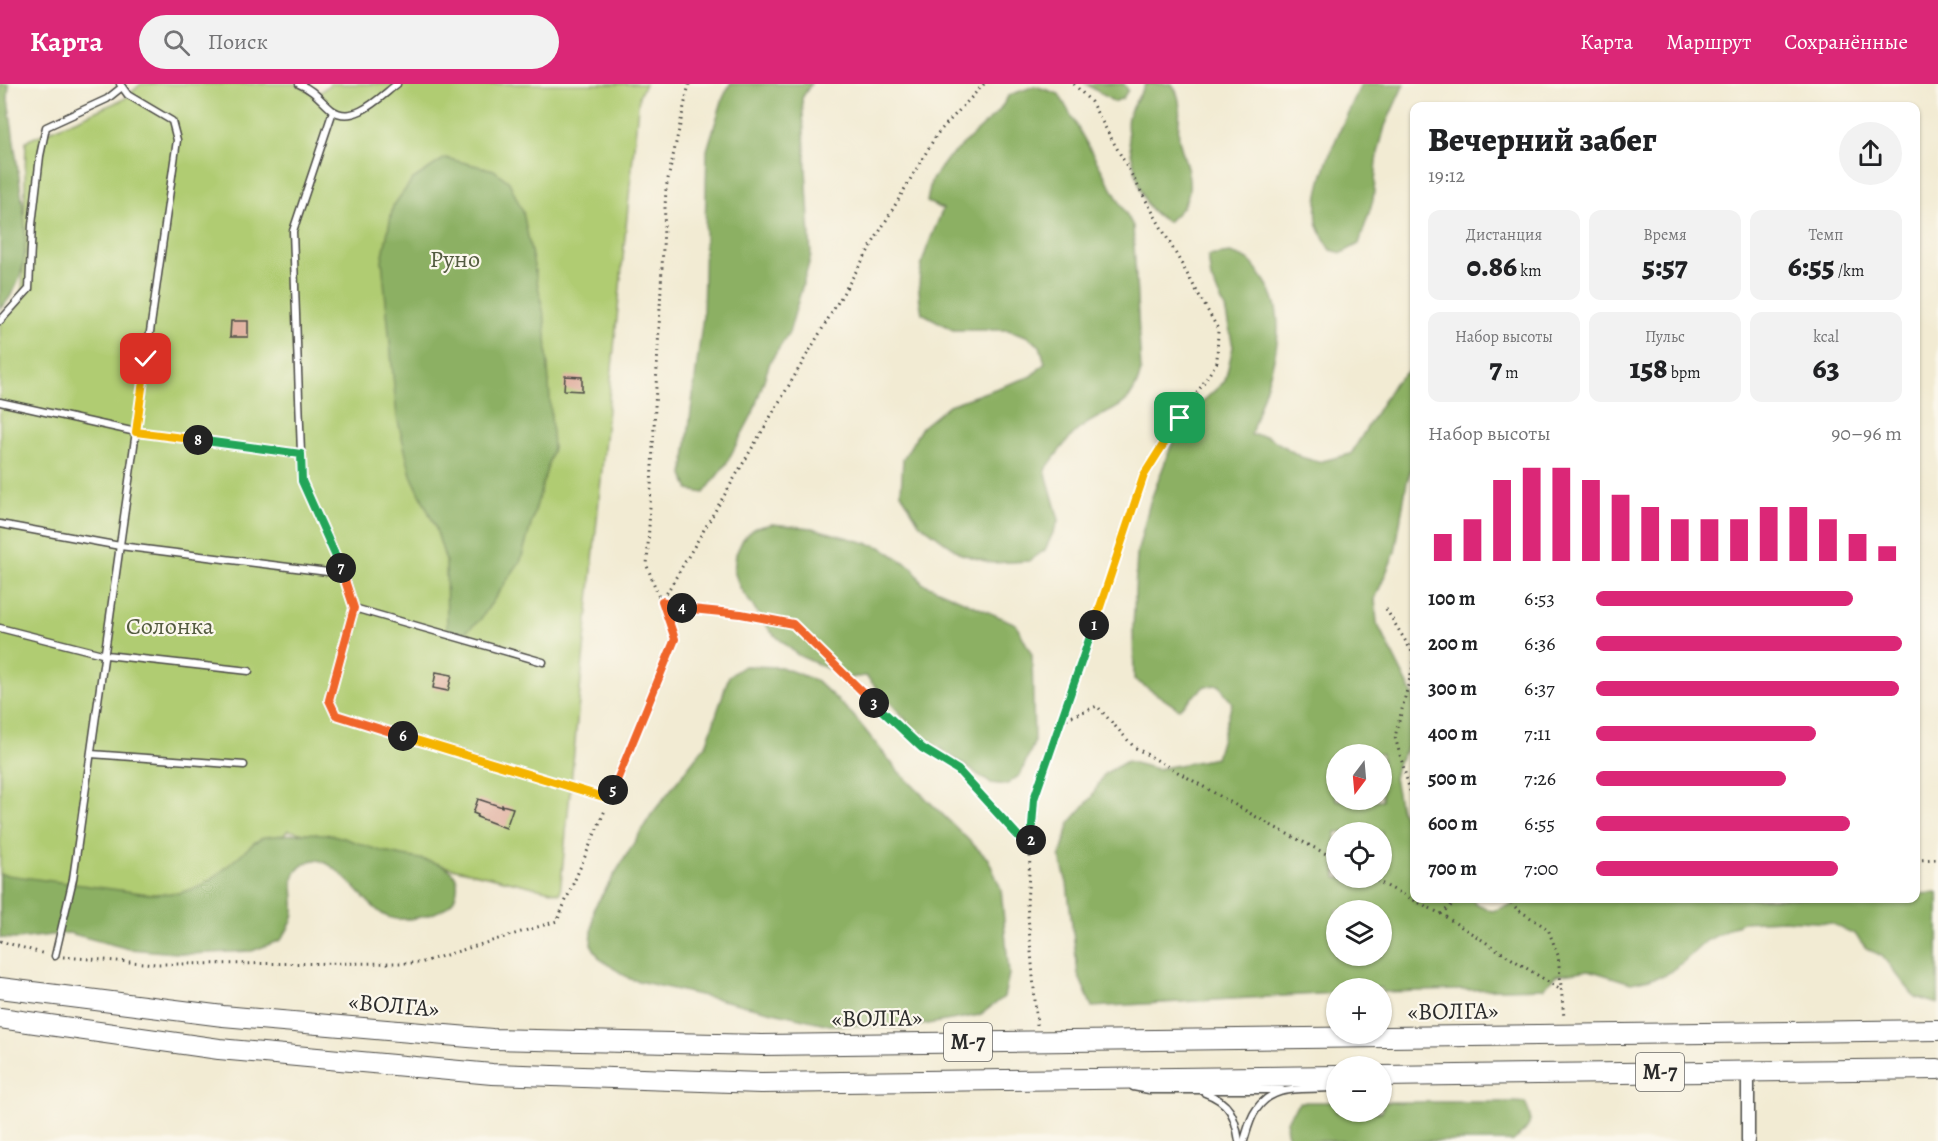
<!DOCTYPE html>
<html lang="ru">
<meta charset="utf-8">
<style>
body{margin:0;font-family:Alegreya,serif;background:#f2f2f2;color:#202124;height:100vh;display:flex;flex-direction:column;font-size:22px;white-space:nowrap}
*{box-sizing:border-box;margin:0}
p{font-size:20px;color:#757577}
.icon{flex:none;width:33px;height:33px;fill:none;stroke:currentColor;stroke-width:2;stroke-linecap:round;stroke-linejoin:round}
.map{position:relative;flex:1;overflow:hidden}
.sheet{position:absolute;left:1410px;top:18px;width:510px;height:801px;display:flex;flex-direction:column;background:#fff;border-radius:12px;box-shadow:0 2px 4px #0004}
.sheet>*{flex:none}
.needle{width:39px;rotate:196deg}
.fabs{position:absolute;left:1326px;top:660px;display:grid;gap:12px}
.fabs a{display:grid;place-items:center;width:66px;height:66px;border-radius:50%;background:#fff;box-shadow:0 2px 4px #0004;font-size:30px}
.pin{position:absolute;display:grid;place-items:center;width:51px;height:51px;color:#fff;margin:-26px;border-radius:12px;box-shadow:0 3px 9px #0006}
.km{position:absolute;width:30px;height:30px;margin:-15px;border-radius:50%;background:#222;color:#fff;font-size:16px;line-height:30px;text-align:center}
.round{display:grid;place-items:center;flex:none;width:63px;height:63px;border-radius:32px;background:#f2f2f2}
.headline{display:flex;align-items:center;justify-content:space-between;height:102px;padding:0 18px}
h1{font-size:33px;font-weight:800;line-height:45px}
.metrics{display:grid;grid-template-columns:repeat(3,1fr);gap:9px;height:102px;padding:6px 18px}
.metrics div{display:grid;align-content:center;border-radius:12px;background:#f2f2f2;text-align:center}
.metrics b{font-size:30px;font-weight:800}
.metrics small{font-size:16px;font-weight:400}
.metrics p{font-size:16px}
.chart{height:168px;padding:12px 18px}
.chart p{display:flex;justify-content:space-between}
.chart svg{width:100%;height:108px;margin-top:6px;stroke:#db2777;stroke-width:6}
ul{padding:0 18px;list-style:none;font-size:20px}
li{display:grid;grid-template-columns:96px 72px 1fr;align-items:center;height:45px}
li i{height:15px;border-radius:8px;background:#db2777}
header{display:flex;align-items:center;gap:36px;box-sizing:border-box;height:84px;padding:0 30px;background:#db2777;color:#fff}
header strong{font-size:28px}
nav{display:flex;gap:33px;margin-inline-start:auto;font-size:21px}
.search{width:420px;height:54px;background:#f2f2f2;display:flex;align-items:center;gap:15px;box-sizing:border-box;padding:0 21px;border-radius:33px;color:#757577;font-size:22px}
.map>svg:first-child{display:block}
</style>
<header>
<strong>Карта</strong>
<div class="search"><svg class="icon" aria-label="search" viewBox="0 0 24 24"><circle cx="10" cy="10" r="6"/><path d="M15 15l6 6"/></svg>Поиск</div>
<nav><a>Карта</a><a>Маршрут</a><a>Сохранённые</a></nav>
</header>
<div class="map">
<svg width="1938" height="1057" viewBox="0 0 1938 1057">
<rect width="100%" height="100%" fill="#fbf7ec"/>
<filter id="ink" filterUnits="userSpaceOnUse"><feTurbulence type="fractalNoise" baseFrequency=".0167" numOctaves="2"/><feDisplacementMap in="SourceGraphic" scale="12" xChannelSelector="R" yChannelSelector="G"/><feConvolveMatrix kernelMatrix="1 2 1 2 8 2 1 2 1" color-interpolation-filters="sRGB"/></filter>
<filter id="wash" filterUnits="userSpaceOnUse"><feTurbulence type="fractalNoise" baseFrequency=".008" numOctaves="4" result="noise"/><feDisplacementMap in="SourceGraphic" scale="24" xChannelSelector="R" yChannelSelector="G"/><feGaussianBlur stdDeviation="1.35" result="paint"/><feColorMatrix in="noise" values="0 0 0 0 0 0 0 0 0 0 0 0 0 0 0 0 0 1.4 0 .05"/><feComposite in="paint" operator="in"/></filter>
<g filter="url(#wash)">
<rect width="100%" height="100%" fill="#f2ebd3"/>
<!-- green -->
<polygon fill="#b0cc72" stroke="#6e7c4e" stroke-width="1.5" points="141,0 296,0 317,11 330,0 645,0 639,12 560,809 288,746 208,835 0,808 0,238 22,216 26,57 124,15"/>
<!-- forest -->
<g fill="#8cb064" stroke="#5c6e48" stroke-width="1.5" fill-rule="evenodd">
<path d="M0 0H9L8 15C12 41 15 67 19 93 25 137 36 189 0 225Z"/>
<polygon points="730,0 811,0 802,14 811,172 789,249 770,278 753,329 726,380 704,409 689,406 683,391 703,232 707,66 723,14"/>
<polygon points="1086,0 1124,0 1128,6 1123,14 1114,18"/>
<path d="M1146 0H1172C1186 21 1176 34 1179 55 1183 75 1197 100 1184 120 1181 127 1173 132 1168 138 1160 134 1152 128 1147 120 1139 106 1124 48 1128 33 1131 22 1141 10 1146 0Z"/>
<path d="M1361 0H1404L1385 42 1378 69 1373 116 1359 160 1342 169 1331 166C1326 158 1318 147 1317 137 1312 95 1345 38 1361 0Z"/>
<path d="M1035 2 1059 10 1133 142 1141 287C1130 331 1108 322 1078 346 1066 356 1055 373 1045 386L1059 436 1045 466 1029 477 992 479 961 470 919 439 901 409 903 375 922 343 949 321 1032 292 1045 279 1040 262 1026 252 1008 246H953L922 229C912 188 928 162 943 125L927 118 931 97 948 74 999 27 1009 11Z"/>
<polygon points="445,74 494,86 509,98 523,128 545,236 553,364 521,476 480,536 465,548 447,547 446,477 435,442 411,391 397,333 382,176 393,122 413,95"/>
<path d="M1230 169C1253 176 1251 177 1264 196 1297 244 1263 302 1251 351L1267 352 1301 373 1318 378 1351 370 1394 299 1414 282V376L1407 398 1395 468 1375 515 1377 539 1414 613V654L1398 678 1394 694 1400 725 1414 750V814L1472 815 1477 821 1492 827 1532 814H1916V810L1938 809V920L1915 913 1882 872 1866 864 1855 850 1830 839 1783 836 1742 838 1706 857 1682 879 1664 892 1631 899 1589 886 1556 891 1544 904 1382 908V904H1336V909L1092 923 1078 890 1067 799 1060 773 1070 738 1091 714 1104 690 1127 677 1157 685 1216 674 1232 619 1219 601 1205 602 1179 625 1134 595 1133 544 1137 470 1150 418 1175 352 1202 318 1225 297 1233 263 1225 224 1211 195 1208 172ZM1336 670H1382V716H1336ZM1336 748H1382V794H1336ZM1336 826H1382V872H1336Z"/>
<polygon points="772,440 812,444 881,463 913,484 922,499 1016,540 1032,571 1034,659 1020,691 1006,701 990,699 916,647 866,592 848,594 798,571 771,548 740,504 734,487 736,470 743,455 755,444"/>
<polygon points="744,582 781,583 817,597 853,631 898,687 988,775 1001,805 1009,890 1004,913 980,931 904,944 830,941 630,895 600,875 591,860 594,824 651,731 707,659 729,592"/>
<path d="M305 749C314 749 324 750 333 751 353 756 373 766 393 770 409 774 438 776 450 786 459 793 459 805 454 815 448 827 424 833 410 835 401 835 392 836 384 831 364 820 332 768 310 777 284 789 296 804 294 827 294 837 286 848 281 856L252 867 188 870 129 865 69 849 17 855 0 854V790L149 810 179 809 199 803 216 792 255 758 264 753Z"/>
<path d="M1300 1018H1336V1028H1382V1018H1515L1525 1019C1536 1038 1528 1046 1513 1057H1292C1280 1041 1289 1031 1300 1018Z"/>
</g>
<g id="blocks">
<!-- building -->
<g fill="#dea796">
<polygon points="231,237 248,237 248,253 230,253"/>
<polygon points="565,292 582,293 582,307 564,306"/>
<polygon points="436,588 452,591 448,607 433,604"/>
<polygon points="478,715 502,723 502,721 513,724 506,744 477,733 478,731 473,729"/>
</g>
</g>
</g>
<g filter="url(#ink)">
<use href="#blocks" fill-opacity="0" stroke="#494844" stroke-width="1.5"/>
<g fill="none" stroke-linecap="round" stroke-linejoin="round">
<defs>
<g id="service">
<path d="M299 0C314 6 320 16 332 26 354 42 381 12 397 0"/>
<polyline points="333,27 293,147 302,397 344,490 354,524 329,616 336,631 610,715"/>
<polyline points="0,237 29,205 32,141 40,72 46,43 107,15 122,3"/>
<polyline points="0,318 136,348 301,370"/>
<polyline points="0,440 120,462 344,490"/>
<polyline points="354,524 543,578"/>
<polyline points="0,544 106,571 249,587"/>
<polyline points="91,670 244,681"/>
<polyline points="55,872 73,795 177,56 172,37 128,11 120,0"/>
<polyline points="1133,1003 1149,1006 1282,1006"/>
<path d="M1205 1009C1230 1018 1235 1032 1239 1057"/>
<path d="M1244 1057C1247 1047 1250 1034 1256 1026 1275 997 1308 1008 1336 1003"/>
</g>
<polyline id="minor" points="1748,986 1748,1057"/>
<g id="trunk">
<polyline points="0,904 223,932 492,955 762,961 1938,946"/>
<polyline points="0,934 219,965 492,990 761,999 1336,992"/>
<polyline points="1382,992 1938,985"/>
</g>
</defs>
<!-- service casing -->
<use href="#service" stroke="#494844" stroke-width="9"/>
<!-- minor casing -->
<use href="#minor" stroke="#494844" stroke-width="15"/>
<!-- trunk casing -->
<use href="#trunk" stroke="#494844" stroke-width="22"/>
<!-- path -->
<g stroke="#494844" stroke-width="3" stroke-dasharray="1.5 4.5" stroke-linecap="butt">
<polyline points="984,0 937,50 662,517 676,523 741,530 793,540 922,664 958,686 1030,765"/>
<polyline points="1386,525 1414,571"/>
<polyline points="1414,578 1395,653 1414,721"/>
<polyline points="1061,637 1097,622 1134,663 1274,743 1336,775"/>
<polyline points="613,707 675,555 647,482 666,104 689,0"/>
<polyline points="1916,776 1938,775"/>
<polyline points="1371,794 1441,830 1561,906"/>
<polyline points="1507,814 1517,825 1548,845 1558,871 1564,934"/>
<polyline points="1441,830 1460,814"/>
<polyline points="0,857 45,870"/>
<polyline points="63,873 157,880 420,879 557,837 606,724"/>
<polyline points="1037,941 1027,819 1034,715 1144,391 1217,278 1218,245 1091,18 1074,0"/>
</g>
<!-- service -->
<use href="#service" stroke="#fff" stroke-width="6"/>
<!-- minor -->
<use href="#minor" stroke="#fff" stroke-width="12"/>
<!-- trunk -->
<use href="#trunk" stroke="#fff" stroke-width="20"/>
</g>
</g>
<g fill="none" stroke-linecap="round" stroke-linejoin="round" filter="url(#ink)">
<defs>
<polyline id="split-1" points="1094,541 1144,391 1180,334"/>
<polyline id="split-2" points="1031,756 1034,715 1094,541"/>
<polyline id="split-3" points="874,619 922,664 958,686 1030,765 1031,756"/>
<polyline id="split-4" points="682,524 741,530 793,540 874,619"/>
<polyline id="split-5" points="613,706 675,555 662,517 682,524"/>
<polyline id="split-6" points="403,652 610,715 613,706"/>
<polyline id="split-7" points="341,484 354,524 329,616 336,631 403,652"/>
<polyline id="split-8" points="198,356 301,370 302,397 341,484"/>
<polyline id="split-9" points="146,275 136,348 198,356"/>
</defs>
<!-- split-1 casing -->
<use href="#split-1" stroke="#fff" stroke-width="12"/>
<!-- split-2 casing -->
<use href="#split-2" stroke="#fff" stroke-width="12"/>
<!-- split-3 casing -->
<use href="#split-3" stroke="#fff" stroke-width="12"/>
<!-- split-4 casing -->
<use href="#split-4" stroke="#fff" stroke-width="12"/>
<!-- split-5 casing -->
<use href="#split-5" stroke="#fff" stroke-width="12"/>
<!-- split-6 casing -->
<use href="#split-6" stroke="#fff" stroke-width="12"/>
<!-- split-7 casing -->
<use href="#split-7" stroke="#fff" stroke-width="12"/>
<!-- split-8 casing -->
<use href="#split-8" stroke="#fff" stroke-width="12"/>
<!-- split-9 casing -->
<use href="#split-9" stroke="#fff" stroke-width="12"/>
<!-- split-1 -->
<use href="#split-1" stroke="#f5b400" stroke-width="8"/>
<!-- split-2 -->
<use href="#split-2" stroke="#22a559" stroke-width="8"/>
<!-- split-3 -->
<use href="#split-3" stroke="#22a559" stroke-width="8"/>
<!-- split-4 -->
<use href="#split-4" stroke="#f0652b" stroke-width="8"/>
<!-- split-5 -->
<use href="#split-5" stroke="#f0652b" stroke-width="8"/>
<!-- split-6 -->
<use href="#split-6" stroke="#f5b400" stroke-width="8"/>
<!-- split-7 -->
<use href="#split-7" stroke="#f0652b" stroke-width="8"/>
<!-- split-8 -->
<use href="#split-8" stroke="#22a559" stroke-width="8"/>
<!-- split-9 -->
<use href="#split-9" stroke="#f5b400" stroke-width="8"/>
</g>
<g text-anchor="middle" dominant-baseline="central" stroke-width="4.5" stroke-linejoin="round" paint-order="stroke">
<!-- shield labels -->
<g fill="#fbf7ec" stroke="#696865" stroke-width="1.5">
<rect x="944" y="939" width="48" height="38" rx="4.5"/>
<rect x="1636" y="969" width="48" height="38" rx="4.5"/>
</g>
<g font-size="22" font-weight="bold" fill="#2b2b2b">
<text x="968" y="958">М-7</text>
<text x="1660" y="988">М-7</text>
</g>
<!-- park labels -->
<g font-size="24" fill="#535b40" stroke="#fbf7ec">
<text x="455" y="175">Руно</text>
<text x="170" y="542">Солонка</text>
</g>
<!-- street labels -->
<g font-size="24" fill="#2b2b2b" stroke="#fbf7ec">
<text transform="translate(394 921) rotate(5)">«ВОЛГА»</text>
<text transform="translate(1453 927) rotate(-1)">«ВОЛГА»</text>
<text transform="translate(877 934) rotate(-1)">«ВОЛГА»</text>
</g>
</g>
</svg>
<div class="fabs">
<a><svg class="needle" viewBox="-14 -14 28 28"><path d="M0-13l5 13h-10z" fill="#e53935"/><path d="M0 13l5-13h-10z" fill="#757577"/></svg></a>
<a><svg class="icon" aria-label="locate" viewBox="0 0 24 24"><circle cx="12" cy="12" r="6"/><path d="M12 2v4M12 18v4M2 12h4M18 12h4"/></svg></a>
<a><svg class="icon" aria-label="layers" viewBox="0 0 24 24"><path d="M12 4l9 5-9 5-9-5zM3 14l9 5 9-5"/></svg></a>
<a>+</a>
<a>−</a>
</div>
<div class="pin" style="left:1180px;top:334px;background:#1e9e55"><svg class="icon" aria-label="arrive" viewBox="0 0 24 24"><path d="M6 21V4h12l-3 4 3 4H6"/></svg></div>
<div class="pin" style="left:146px;top:275px;background:#d93025"><svg class="icon" aria-label="check" viewBox="0 0 24 24"><path d="M5 12l5 5 9-10"/></svg></div>
<b class="km" style="left:1094px;top:541px">1</b>
<b class="km" style="left:1031px;top:756px">2</b>
<b class="km" style="left:874px;top:619px">3</b>
<b class="km" style="left:682px;top:524px">4</b>
<b class="km" style="left:613px;top:706px">5</b>
<b class="km" style="left:403px;top:652px">6</b>
<b class="km" style="left:341px;top:484px">7</b>
<b class="km" style="left:198px;top:356px">8</b>
<section class="sheet">
<div class="headline"><div><h1>Вечерний забег</h1><p>19:12</p></div><a class="round"><svg class="icon" aria-label="share" viewBox="0 0 24 24"><path d="M12 15V3M7 8l5-5 5 5M5 13v7h14v-7"/></svg></a></div>
<div class="metrics">
<div><p>Дистанция</p><b>0.86<small> km</small></b></div>
<div><p>Время</p><b>5:57</b></div>
<div><p>Темп</p><b>6:55<small> /km</small></b></div>
</div>
<div class="metrics">
<div><p>Набор высоты</p><b>7<small> m</small></b></div>
<div><p>Пульс</p><b>158<small> bpm</small></b></div>
<div><p>kcal</p><b>63</b></div>
</div>
<div class="chart"><p><span>Набор высоты</span>90–96 m</p>
<svg viewBox="0 0 160 44" preserveAspectRatio="none"><path d="M5 44V33M15 44V27M25 44V11M35 44V6M45 44V6M55 44V11M65 44V17M75 44V22M85 44V27M95 44V27M105 44V27M115 44V22M125 44V22M135 44V27M145 44V33M155 44V38"/></svg>
</div>
<ul>
<li><b>100 m</b>6:53<i style="width:84%"></i></li>
<li><b>200 m</b>6:36<i style="width:100%"></i></li>
<li><b>300 m</b>6:37<i style="width:99%"></i></li>
<li><b>400 m</b>7:11<i style="width:72%"></i></li>
<li><b>500 m</b>7:26<i style="width:62%"></i></li>
<li><b>600 m</b>6:55<i style="width:83%"></i></li>
<li><b>700 m</b>7:00<i style="width:79%"></i></li>
</ul>
</section>
</div>
